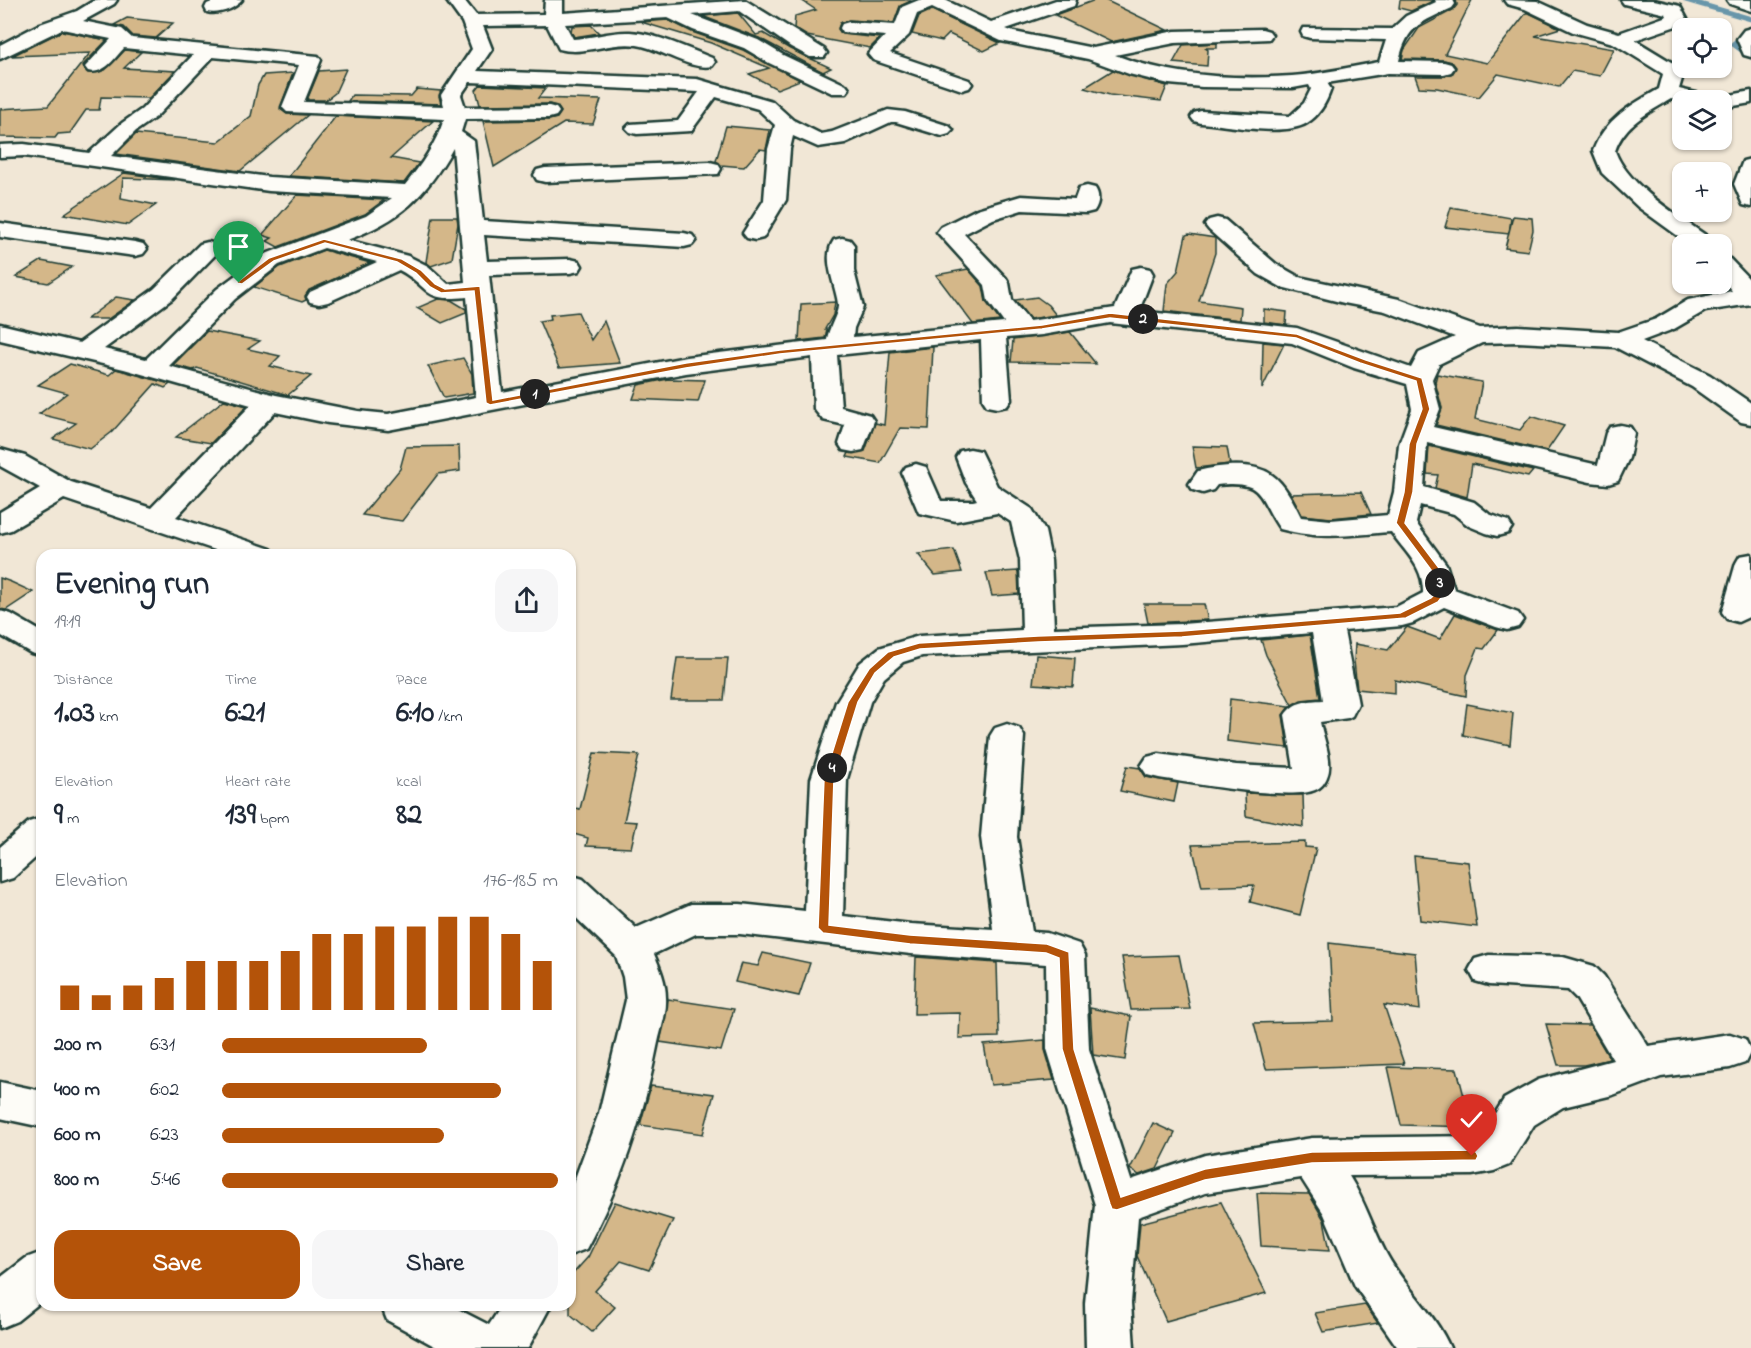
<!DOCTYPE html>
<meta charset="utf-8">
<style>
body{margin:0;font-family:"Indie Flower",sans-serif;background:#f6f6f7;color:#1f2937;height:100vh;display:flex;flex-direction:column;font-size:22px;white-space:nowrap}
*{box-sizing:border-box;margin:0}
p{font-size:20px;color:#747a83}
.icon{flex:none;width:33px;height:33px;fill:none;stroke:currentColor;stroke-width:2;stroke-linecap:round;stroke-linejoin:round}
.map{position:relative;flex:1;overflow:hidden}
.sheet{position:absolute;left:36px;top:549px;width:540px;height:762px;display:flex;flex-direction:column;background:#fff;border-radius:18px;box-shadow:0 2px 4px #0004}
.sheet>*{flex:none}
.tools{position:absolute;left:1672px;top:18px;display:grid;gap:12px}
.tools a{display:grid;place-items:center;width:60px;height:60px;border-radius:12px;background:#fff;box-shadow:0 2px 4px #0004;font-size:30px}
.pin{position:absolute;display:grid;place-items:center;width:51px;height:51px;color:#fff;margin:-62px -26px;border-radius:50% 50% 50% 0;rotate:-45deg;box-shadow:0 0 6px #0007}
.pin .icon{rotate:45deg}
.km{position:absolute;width:30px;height:30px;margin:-15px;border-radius:50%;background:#222;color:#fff;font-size:16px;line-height:30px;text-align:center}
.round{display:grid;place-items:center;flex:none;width:63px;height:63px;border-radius:18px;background:#f6f6f7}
.head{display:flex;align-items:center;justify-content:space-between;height:102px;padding:0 18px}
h1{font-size:33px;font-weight:700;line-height:45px}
.metrics{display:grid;grid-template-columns:repeat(3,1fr);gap:9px;height:102px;padding:6px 18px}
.metrics div{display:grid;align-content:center}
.metrics b{font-size:30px;font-weight:700}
.metrics small{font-size:16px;font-weight:400}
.metrics p{font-size:16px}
.chart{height:168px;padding:12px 18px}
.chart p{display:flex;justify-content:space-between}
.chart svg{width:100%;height:108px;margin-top:6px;stroke:#b45309;stroke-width:6}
.cta{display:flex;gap:12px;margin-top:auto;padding:12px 18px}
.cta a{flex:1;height:69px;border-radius:18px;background:#b45309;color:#fff;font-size:24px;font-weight:700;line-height:69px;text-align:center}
.cta a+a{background:#f6f6f7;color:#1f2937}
ul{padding:0 18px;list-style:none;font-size:20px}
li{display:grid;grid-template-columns:96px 72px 1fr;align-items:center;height:45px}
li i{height:15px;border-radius:8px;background:#b45309}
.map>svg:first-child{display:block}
</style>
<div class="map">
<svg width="1751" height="1348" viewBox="0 0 1751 1348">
<rect width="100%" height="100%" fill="#f1e7d6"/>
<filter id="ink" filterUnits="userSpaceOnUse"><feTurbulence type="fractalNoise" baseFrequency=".0167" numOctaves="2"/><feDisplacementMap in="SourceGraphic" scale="12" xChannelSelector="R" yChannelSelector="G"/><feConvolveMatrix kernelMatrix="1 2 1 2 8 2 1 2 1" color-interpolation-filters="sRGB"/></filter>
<g filter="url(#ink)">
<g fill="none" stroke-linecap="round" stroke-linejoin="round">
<!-- stream -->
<g stroke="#6896aa" stroke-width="5">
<polyline points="1686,0 1751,19"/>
<polyline points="1751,30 1733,44 1751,57"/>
</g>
</g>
<!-- building -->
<g fill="#d4b789" stroke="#1f3d34" stroke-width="1.5">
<polygon points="801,0 909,0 911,1 900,6 894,23 849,20 840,23 838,29 842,34 880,38 870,48 807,36 794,28 795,16 816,10"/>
<polygon points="1095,0 1105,0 1167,30 1111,42 1055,15"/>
<polygon points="1400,0 1433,0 1433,1 1411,11 1399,8"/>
<polygon points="1456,0 1472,0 1445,54 1487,63 1527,12 1560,28 1535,36 1614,49 1600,76 1572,71 1559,87 1498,74 1479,97 1437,88 1419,87 1415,76 1445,76 1453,73 1456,67 1452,62 1444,60 1402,59 1404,50 1419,28 1453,10 1457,5"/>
<polygon points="932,10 1000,43 984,51 949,34 942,41 912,34 919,16"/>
<polygon points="738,13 756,35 763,33 790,49 831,68 823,72 759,38 702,16"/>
<polygon points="127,18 173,23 156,38 133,36 124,27 114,25"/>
<polygon points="668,20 692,32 743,50 800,80 777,89 749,74 769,68 711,43 641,22"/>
<polygon points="591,25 599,33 574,37 571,31 572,26"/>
<polygon points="62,31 107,40 83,65 88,73 105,70 125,50 141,52 124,68 175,71 149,98 101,97 99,110 86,110 70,133 58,134 55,138 0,137 0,109 48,106 90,53 12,56"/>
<polygon points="1217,43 1217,48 1205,48 1208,50 1207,66 1173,63 1183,45"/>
<polygon points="346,69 335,93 326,100 307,100 319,71"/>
<polygon points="1113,70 1167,86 1161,101 1110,95 1084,88"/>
<polygon points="293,73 280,109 287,114 308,115 240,171 116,154 136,134 218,142 251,116 258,85 264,75"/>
<polygon points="480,85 546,88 538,98 601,100 593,124 564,123 494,167 483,121 549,120 557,118 561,112 557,106 549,104 480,105 476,90"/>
<polygon points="417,89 441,91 439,96 441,104 348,101 352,95 411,96"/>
<polygon points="336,116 433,121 391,158 419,163 404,183 289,176"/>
<polygon points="726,126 770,130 766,150 760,149 744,167 721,165 716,161"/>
<polygon points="124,173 175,180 123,178 121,198 156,205 128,225 64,214"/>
<polygon points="297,195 384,200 365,214 278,247 267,241 272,238 262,235"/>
<polygon points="1451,207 1511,218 1509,234 1445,227"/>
<polygon points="1513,216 1532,218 1533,230 1528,251 1505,248"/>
<polygon points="433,217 457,217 458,224 452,259 431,266 426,262"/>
<polygon points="1189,234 1215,238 1215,253 1199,301 1241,307 1240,320 1164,311 1167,284 1178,271 1186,235"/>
<polygon points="324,250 370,263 309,290 305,296 306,300 302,302 254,287 280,267"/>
<polygon points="41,261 72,267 48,283 16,277"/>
<polygon points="968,269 983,286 986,302 1000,321 973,324 936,275"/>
<polygon points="116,297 135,300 108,319 87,319"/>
<polygon points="1037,297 1048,305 1056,315 1030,319 1015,300"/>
<polygon points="438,299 451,300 466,309 466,313 442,323 417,308"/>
<polygon points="835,302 833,315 825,329 827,329 825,338 799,341 801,304"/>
<polygon points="1264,309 1287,312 1286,325 1264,322"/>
<polygon points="578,312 591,340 604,321 620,363 559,368 539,321 551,319 550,315"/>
<polygon points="207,331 260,341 248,349 280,356 270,366 311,376 288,395 197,368 193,370 173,365"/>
<polygon points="1070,332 1096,364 1011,362 1013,340"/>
<polygon points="1263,342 1284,344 1262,389"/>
<polygon points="933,347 929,429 900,428 880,463 847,457 849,453 865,451 875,423 884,425 890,352"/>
<polygon points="463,358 472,374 473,393 444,398 428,366"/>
<polygon points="70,364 109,375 116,369 170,384 165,388 155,384 112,432 90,449 53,439 76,423 39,414 67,393 38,385"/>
<polygon points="1437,374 1482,382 1475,419 1520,430 1531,416 1564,426 1547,451 1436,425 1442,408 1435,382"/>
<polygon points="668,379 705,380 698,402 633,399 638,385"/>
<polygon points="224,400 247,406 211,443 176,437"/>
<polygon points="459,446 460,471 438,474 402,521 362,515 400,469 406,447"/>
<polygon points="1192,446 1227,447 1230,464 1196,468"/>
<polygon points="1429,446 1533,471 1528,477 1472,464 1467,497 1435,488 1438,475 1427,474"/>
<polygon points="1361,492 1371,514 1331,518 1302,515 1291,494"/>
<polygon points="954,550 962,572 935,575 918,554"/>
<polygon points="1018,571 1019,594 992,596 986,573"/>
<polygon points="0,578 11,582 33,592 6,610 0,609"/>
<polygon points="1144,604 1204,604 1208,620 1148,623"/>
<polygon points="1455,614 1498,630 1484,649 1478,648 1467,675 1466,696 1395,680 1395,693 1357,689 1354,661 1355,644 1388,650 1407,627 1440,639"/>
<polygon points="1310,635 1320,698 1301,700 1292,705 1266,655 1261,640"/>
<polygon points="1036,655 1075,658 1073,687 1033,684"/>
<polygon points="677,658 728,658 724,700 671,700"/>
<polygon points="1230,699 1290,706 1283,715 1288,748 1227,741"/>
<polygon points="1467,704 1513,713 1510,745 1463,735"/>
<polygon points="594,753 639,755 624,821 637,822 631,848 586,846 588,838 570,833 570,807 580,809"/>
<polygon points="1127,766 1140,768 1146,777 1178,783 1174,802 1120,791"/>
<polygon points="1245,793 1303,795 1304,827 1246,816"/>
<polygon points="1305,842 1305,847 1316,848 1300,915 1250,902 1254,885 1202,887 1192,845"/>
<polygon points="1414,856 1468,862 1477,927 1420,920"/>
<polygon points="1329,943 1415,953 1420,1010 1384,1005 1404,1064 1266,1069 1254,1023 1333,1021"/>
<polygon points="763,953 810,963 799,996 735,982 741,963 758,966"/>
<polygon points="1179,955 1190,1009 1131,1010 1122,957"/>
<polygon points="916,957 997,963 999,1037 959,1038 960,1013 914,1014"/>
<polygon points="668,999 734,1009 721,1051 660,1042"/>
<polygon points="1090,1008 1131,1016 1125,1060 1093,1055"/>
<polygon points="1546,1024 1590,1025 1610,1059 1584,1065 1558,1065"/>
<polygon points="1045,1040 1045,1050 1054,1080 991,1085 984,1045"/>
<polygon points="1388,1067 1457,1069 1472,1127 1401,1125"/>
<polygon points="651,1086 714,1094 703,1134 640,1125"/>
<polygon points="1153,1123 1175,1133 1157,1169 1139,1175 1130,1169"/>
<polygon points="1257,1193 1309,1194 1324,1220 1330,1250 1261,1246"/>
<polygon points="615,1202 673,1220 649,1270 621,1261 595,1291 615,1307 592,1332 570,1314 570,1277 588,1257"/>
<polygon points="1221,1202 1266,1293 1166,1321 1137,1256 1140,1223"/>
<polygon points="1365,1305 1378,1323 1323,1332 1315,1313"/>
</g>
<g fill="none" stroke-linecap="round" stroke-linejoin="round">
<defs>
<g id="minor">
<path d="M95 0H117L114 4 83 21 122 29 132 38 318 56 321 60 304 102 444 106 441 95 472 49 462 22 446 0H464L476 15 544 14 545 0H563V13L745 0 824 49 827 53 824 57H810L791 47 739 11 692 15 758 40 783 55 846 85 849 89 846 93H832L769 63 744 48 693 30 668 18 565 24 573 39C592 38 611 31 630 32 658 34 686 48 712 58L715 62 712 66C692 71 659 48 637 45 611 41 585 56 559 49L547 25 483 26 492 49 477 71 697 79 772 101 793 120 821 134 832 132 888 110 905 112 949 126 953 130 949 134 942 136 896 122H891L845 143 818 147 793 136 790 149 786 200 763 238 755 240 747 238 743 233 764 200 768 149 775 125 758 109 716 97 691 131 637 134 630 132 626 128 630 124 678 121 699 92 470 82 461 95 465 107 549 106 556 108 559 112 556 116 549 118 465 119 461 132 474 141 483 221 684 233 692 235 696 240 692 245 684 247 484 235 487 261 570 259 579 261 582 266 579 271 570 273 489 275 502 392 686 357 827 340C828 328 839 313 838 304 836 285 821 258 834 240L842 238 850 240 854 245V271L863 307 854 328 853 337 1004 323 988 301 985 285 937 232 941 227 977 209 1021 196 1075 199 1079 188 1087 186 1095 188C1100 195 1099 204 1094 211L1086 213 1022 210 993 219 964 234 1006 278 1009 283 1012 300 1029 321 1115 308 1132 269 1141 267 1150 269 1153 274 1139 311 1297 328 1411 368 1419 353 1455 337 1385 311 1344 303 1281 287 1258 274 1209 230 1205 225 1209 220 1217 218 1225 220 1276 264 1299 277 1399 299 1480 328 1518 326 1618 332 1656 319 1688 300 1732 291 1722 279V257L1730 259 1751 281V304L1705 311 1674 329 1642 341 1710 375 1751 403V424L1741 422 1692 387 1615 347 1518 342 1482 343 1439 364 1432 379 1440 409 1433 427 1598 465 1606 433 1610 427 1620 425 1630 427 1634 433 1629 458 1618 481 1608 484 1590 482 1427 443 1424 487 1474 502 1489 514 1508 521 1512 527 1508 533 1497 536 1486 533 1469 526 1454 514 1420 505 1416 523 1446 564 1454 589 1518 613 1523 620 1518 627 1507 630 1496 627 1444 607 1413 623 1402 626 1344 631 1358 704 1352 716 1348 718 1320 722C1323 738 1334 762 1327 777 1325 782 1321 788 1315 790 1291 801 1189 783 1159 778L1147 775 1141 766 1147 757 1159 754 1236 765 1294 768 1285 715C1294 701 1308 701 1323 700L1312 633 1182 644 922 656 903 662 884 678 870 702 847 779 843 916 911 924 993 929 981 837 990 736 995 728 1007 724 1019 728 1024 736 1017 837 1032 932 1047 933 1079 944 1085 955 1089 1049 1131 1180 1205 1155 1312 1138 1481 1136 1504 1099 1538 1080 1613 1060 1576 998 1568 990 1489 985 1475 981 1469 970 1475 959 1489 955 1563 957 1594 966 1604 976 1648 1046 1730 1034 1745 1039 1751 1051 1745 1063 1730 1068 1661 1077 1613 1095 1563 1107 1534 1125 1509 1165 1494 1171 1472 1175 1349 1176C1365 1201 1373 1229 1387 1255 1405 1288 1435 1313 1450 1348H1398L1355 1286 1324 1214 1301 1178 1205 1193 1138 1217 1131 1303 1134 1348H1086L1085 1303 1095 1205 1047 1049 1046 964 911 954 740 934H696L654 954C660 968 666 982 666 998 667 1014 660 1031 657 1047 643 1118 621 1185 586 1249L570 1255V1192L599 1113 626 1000 623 977 616 956 570 912V875L583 879 636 928 691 904H740L805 911 811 779 836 702 860 663 879 648 919 636 1022 630 1020 560 1011 522 997 513 956 521 919 513 902 473 906 467 916 464 926 467 941 501H973L977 500 966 483 956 457 960 451 970 449 980 451 997 486 1032 509 1045 531 1051 560 1054 628 1182 624 1396 607 1423 593C1424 567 1405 552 1391 532 1349 535 1322 540 1280 529 1257 496 1265 480 1217 485L1213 490 1203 493 1193 490 1189 484 1198 471C1219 466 1252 461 1272 475 1285 484 1294 503 1301 517L1331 520 1388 515 1394 492 1399 444 1412 409 1407 384 1354 368 1292 343 1110 323 1042 335 1006 338 1011 400 1007 406 997 408 987 406 983 400 981 340 837 355 841 407 870 415 874 421 863 450 853 452 843 450 839 444 845 425 823 420 814 409 812 357 686 373 388 430 328 423 275 412 176 517 271 549 275 555H230L64 499 11 530 0 533V512L40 488 0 466V449L25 456 71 482 151 508 251 405 124 369 0 340V324L79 343 154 289 200 244 208 242 216 244 220 249 216 254 172 299 104 349 146 359 217 289 263 255 366 216 392 198 269 191 24 156 0 157V145L24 144 89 153 122 123 142 109 193 55 124 48C114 59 104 75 88 71L85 67 111 39 62 29 0 59V45L40 24 77 11ZM213 57 299 65 282 107 287 112 444 119C436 144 421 165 405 185L269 177 111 156 136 131 156 117ZM453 148 465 282 448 284 428 266 408 256 347 240C401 220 425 197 453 148ZM324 248 377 262 310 292 307 297 310 302 319 304 328 302 399 270C433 288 420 302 467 297L476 397 388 414 358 411 276 395 169 366 235 299 279 265Z"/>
<path d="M217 0H242C235 9 218 15 207 12L205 8 207 4Z"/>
<path d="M919 0H945L991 22 1056 0H1076L1074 6 1006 29 1014 32 1093 48 1175 31 1262 29 1269 31 1272 35 1269 39 1175 43 1115 55C1171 76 1232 80 1292 76 1321 74 1351 67 1379 62L1386 40 1310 38 1303 36 1301 32 1303 28 1392 29 1406 16 1436 2 1435 0H1453L1455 4 1452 8C1422 22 1407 25 1399 61L1444 62 1451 64 1454 68 1451 72 1444 74 1388 73 1327 83 1331 89C1327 101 1319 116 1307 123 1284 137 1228 125 1201 123L1194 121 1191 117 1194 113 1201 111 1290 116 1304 103 1311 89 1309 85 1293 88 1202 87 1169 84 1129 74 1088 59 1001 41 932 8 917 14 909 35 890 53 969 80 972 84 969 88 962 90 873 60 868 54 885 36 842 32 840 28 842 24 849 22 895 25 902 7Z"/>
<path d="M1504 0 1537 1 1587 24 1619 33 1667 16 1666 14 1624 4 1621 0H1654L1680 6 1687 19 1685 23 1635 40 1681 68 1684 72 1679 89 1709 96 1712 100 1683 102 1671 99C1648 113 1624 124 1615 151 1628 187 1681 217 1711 239L1714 244H1689L1638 207 1602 173 1593 151C1605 119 1631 105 1659 89L1663 74 1613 43 1573 32 1525 9 1507 4Z"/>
<polygon points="1727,0 1751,0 1751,11 1730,4"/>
<polygon points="1751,28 1751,57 1744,55 1737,39 1744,30"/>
<polygon points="1751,91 1751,103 1722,108 1722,100 1713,100 1715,98"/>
<polygon points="1751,159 1751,207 1743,205 1734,184 1743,161"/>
<polygon points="710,162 718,164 721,169 718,174 545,182 537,180 534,175 537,170 545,168"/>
<polygon points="0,223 135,242 143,244 147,249 143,254 135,256 0,237"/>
<polygon points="1751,554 1751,616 1738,622 1727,619 1722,612 1736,563 1740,556"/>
<polygon points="0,611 11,614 42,632 42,656 31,653 0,635"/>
<polygon points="42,818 42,852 13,878 0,882 0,847 29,822"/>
<polygon points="0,1082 42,1091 42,1127 0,1118"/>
<polygon points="42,1252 42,1301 17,1321 0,1328 0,1278 26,1258"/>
<polygon points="381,1305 450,1305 489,1325 502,1305 551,1305 528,1348 438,1348 387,1320"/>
</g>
</defs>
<!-- minor casing -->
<use href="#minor" stroke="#1f3d34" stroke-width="5"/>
<!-- minor -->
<use href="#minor" fill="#fdfcf7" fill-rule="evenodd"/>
</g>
</g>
<!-- route -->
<polygon fill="#b45309" stroke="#fff" stroke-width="1.5" points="324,239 402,259 421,270 435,284 445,289 480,286 493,400 686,363 780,350 1042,325 1110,313 1297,334 1366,360 1422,378 1430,409 1417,444 1413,492 1405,523 1439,568 1444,579 1444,594 1438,602 1406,618 1182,637 1038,642 920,649 894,657 875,673 858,702 834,779 829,925 910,935 1047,944 1069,952 1074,1049 1121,1197 1205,1169 1312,1152 1472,1150 1476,1152 1478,1156 1476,1160 1312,1163 1205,1180 1117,1210 1112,1209 1110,1204 1062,1049 1059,958 1046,953 910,944 823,933 818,928 824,779 848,702 869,669 888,652 919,643 1038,636 1182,631 1400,613 1431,598 1435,594 1435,579 1431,570 1396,523 1404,492 1409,444 1422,409 1416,381 1360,363 1296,338 1110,318 1042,329 780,354 686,368 490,405 486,403 474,291 441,293 430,287 416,273 397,262 325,243 274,261 242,284 236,283 269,258"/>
</svg>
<div class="tools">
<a><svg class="icon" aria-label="locate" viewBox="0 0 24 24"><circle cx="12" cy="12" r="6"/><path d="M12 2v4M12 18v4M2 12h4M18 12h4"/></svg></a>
<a><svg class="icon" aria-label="layers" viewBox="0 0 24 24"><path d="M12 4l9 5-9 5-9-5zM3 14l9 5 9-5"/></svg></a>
<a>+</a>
<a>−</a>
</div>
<div class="pin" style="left:239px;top:283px;background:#1e9e55"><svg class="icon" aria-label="arrive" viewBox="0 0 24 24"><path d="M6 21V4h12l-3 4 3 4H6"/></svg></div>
<div class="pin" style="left:1472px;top:1156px;background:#d93025"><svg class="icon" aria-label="check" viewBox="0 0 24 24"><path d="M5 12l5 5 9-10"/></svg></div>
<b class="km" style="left:535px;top:394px">1</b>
<b class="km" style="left:1143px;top:319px">2</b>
<b class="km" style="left:1440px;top:583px">3</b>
<b class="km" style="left:832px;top:768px">4</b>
<section class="sheet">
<div class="head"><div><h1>Evening run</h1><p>19:19</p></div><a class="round"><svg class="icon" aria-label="share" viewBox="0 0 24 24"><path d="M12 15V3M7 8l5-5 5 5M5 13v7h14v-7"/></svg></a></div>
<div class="metrics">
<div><p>Distance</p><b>1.03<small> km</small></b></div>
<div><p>Time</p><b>6:21</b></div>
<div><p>Pace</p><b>6:10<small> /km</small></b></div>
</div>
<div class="metrics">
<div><p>Elevation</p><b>9<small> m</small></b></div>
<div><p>Heart rate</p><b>139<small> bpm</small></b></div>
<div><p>kcal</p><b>82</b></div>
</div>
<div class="chart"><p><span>Elevation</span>176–185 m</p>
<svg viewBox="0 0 160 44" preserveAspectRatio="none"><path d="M5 44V34M15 44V38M25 44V34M35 44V31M45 44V24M55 44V24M65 44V24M75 44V20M85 44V13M95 44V13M105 44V10M115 44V10M125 44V6M135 44V6M145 44V13M155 44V24"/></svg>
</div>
<ul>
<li><b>200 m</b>6:31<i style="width:61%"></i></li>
<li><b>400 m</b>6:02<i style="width:83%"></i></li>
<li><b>600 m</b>6:23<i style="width:66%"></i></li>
<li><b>800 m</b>5:46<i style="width:100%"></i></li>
</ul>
<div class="cta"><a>Save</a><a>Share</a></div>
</section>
</div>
